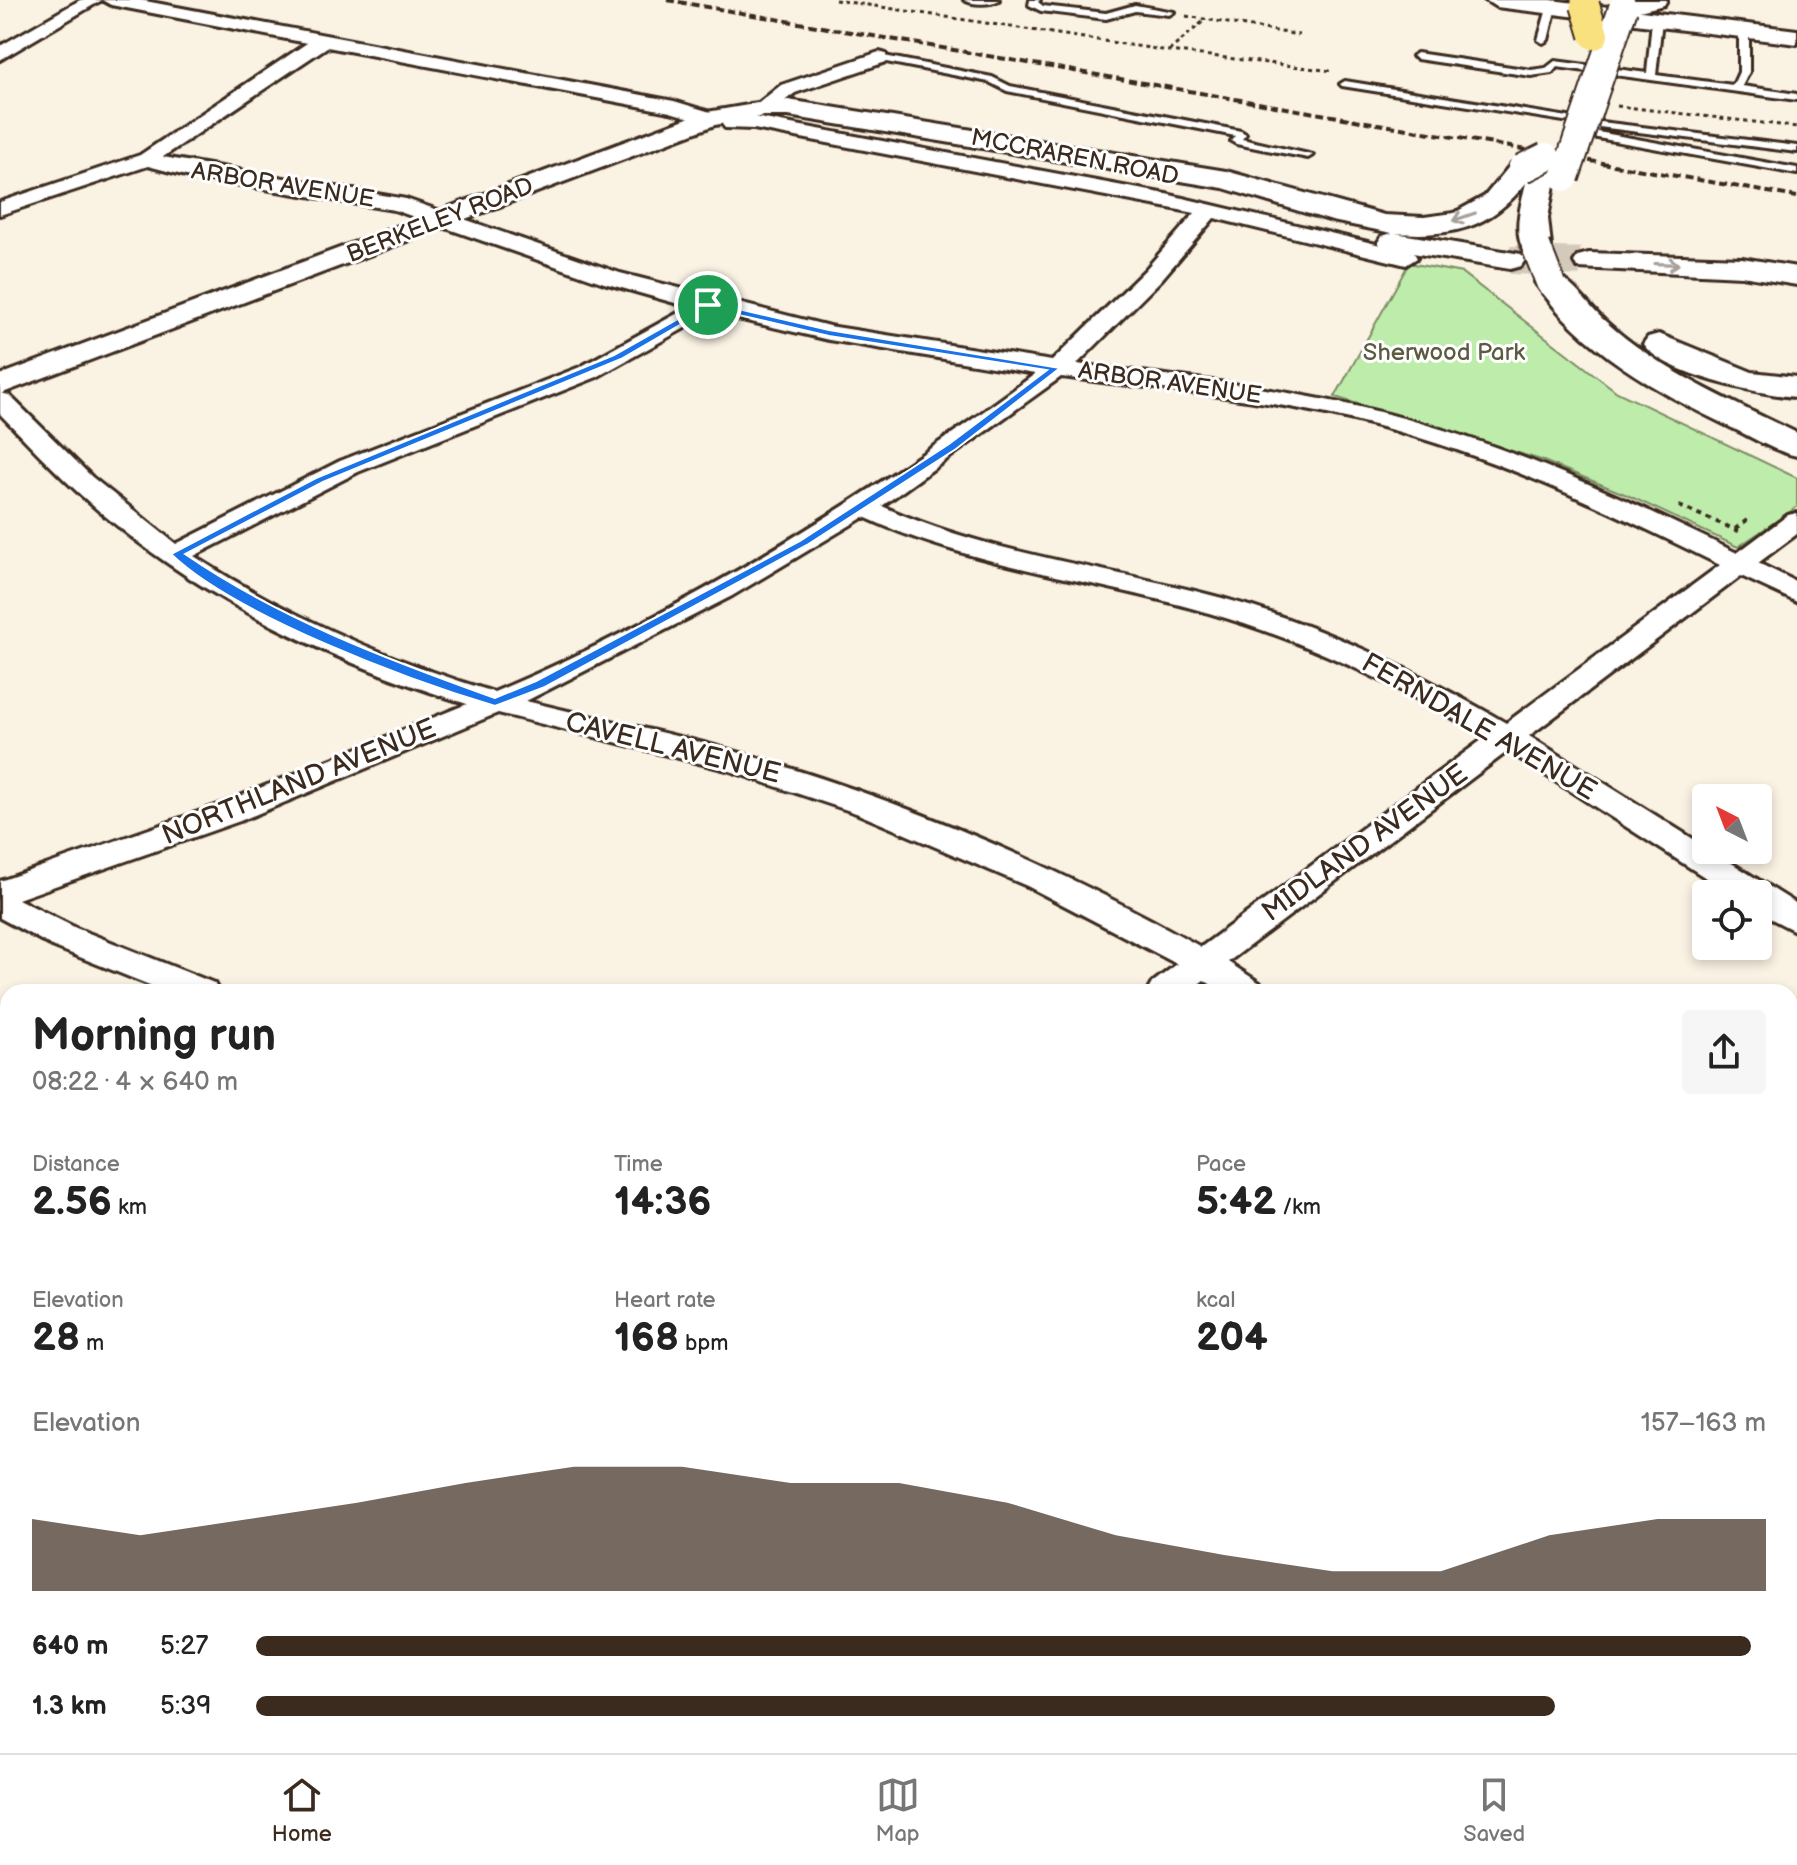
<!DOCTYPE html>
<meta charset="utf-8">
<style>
body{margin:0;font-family:"Balsamiq Sans",sans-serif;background:#f6f6f6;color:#222;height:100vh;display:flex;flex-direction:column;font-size:30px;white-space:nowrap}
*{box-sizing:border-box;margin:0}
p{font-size:26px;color:#767676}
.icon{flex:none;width:44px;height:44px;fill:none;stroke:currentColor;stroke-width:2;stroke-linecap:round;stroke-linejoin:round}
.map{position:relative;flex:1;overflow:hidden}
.panel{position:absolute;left:0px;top:984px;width:1798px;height:770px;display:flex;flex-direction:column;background:#fff;border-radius:24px 24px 0 0;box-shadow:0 4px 12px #0003}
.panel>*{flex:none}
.needle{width:52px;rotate:318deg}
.tools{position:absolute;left:1692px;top:784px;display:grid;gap:16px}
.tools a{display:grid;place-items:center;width:80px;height:80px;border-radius:8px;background:#fff;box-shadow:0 4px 12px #0003;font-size:40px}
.pin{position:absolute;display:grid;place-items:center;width:68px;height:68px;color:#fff;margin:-34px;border:4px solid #fff;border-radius:50%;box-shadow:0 2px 8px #0007}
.round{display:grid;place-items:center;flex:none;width:84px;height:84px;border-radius:8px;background:#f6f6f6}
.headline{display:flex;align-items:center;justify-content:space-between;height:136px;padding:0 32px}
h1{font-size:44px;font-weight:800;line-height:60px}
.figures{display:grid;grid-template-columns:repeat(3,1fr);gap:12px;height:136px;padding:8px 32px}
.figures div{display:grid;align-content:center}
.figures b{font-size:40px;font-weight:800}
.figures small{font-size:22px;font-weight:400}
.figures p{font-size:22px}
.chart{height:224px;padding:16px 32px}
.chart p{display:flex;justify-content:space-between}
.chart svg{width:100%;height:144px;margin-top:8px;fill:#3b2a1e;opacity:.7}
ul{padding:0 32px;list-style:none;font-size:26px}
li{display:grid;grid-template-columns:128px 96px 1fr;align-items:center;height:60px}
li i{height:20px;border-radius:10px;background:#3b2a1e}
.menu{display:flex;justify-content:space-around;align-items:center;height:112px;border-top:2px solid #e0e0e0;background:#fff;font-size:22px;color:#767676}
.menu a{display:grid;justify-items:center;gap:4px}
.menu .on{color:#3b2a1e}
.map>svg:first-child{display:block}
</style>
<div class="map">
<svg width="1797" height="1753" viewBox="0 0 1797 1753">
<rect width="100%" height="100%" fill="#faf2e3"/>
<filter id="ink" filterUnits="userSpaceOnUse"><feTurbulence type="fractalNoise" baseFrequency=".0125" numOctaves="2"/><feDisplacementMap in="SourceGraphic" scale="16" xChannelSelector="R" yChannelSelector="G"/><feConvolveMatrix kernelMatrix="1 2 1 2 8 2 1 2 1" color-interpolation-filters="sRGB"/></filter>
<g filter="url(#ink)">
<!-- green -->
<polygon fill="#beedab" stroke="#7c8c64" stroke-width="2" points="1409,263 1462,273 1617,392 1797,478 1797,507 1738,547 1627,495 1541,460 1335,397"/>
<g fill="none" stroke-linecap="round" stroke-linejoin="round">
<!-- secondary-tunnel -->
<polyline stroke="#d4cabc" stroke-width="28" stroke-dasharray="28 14" stroke-linecap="butt" points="1510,260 1589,262"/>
<defs>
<g id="service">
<path d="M964 0H999C991 5 972 5 964 0Z"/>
<polygon points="1030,0 1040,0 1038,2 1043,6 1106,13 1135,5 1174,12 1169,15 1135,11 1106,19 1041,11 1029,5"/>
<polygon points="1548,5 1556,7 1548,40 1543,43 1538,40"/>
<polygon points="1657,17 1662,20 1656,75 1733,85 1739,72 1739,31 1744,28 1749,31 1749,72 1742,86 1797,94 1797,100 1557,67 1552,73 1531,76 1417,59 1412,56 1417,53 1531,70 1546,68 1555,61 1647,73 1652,20"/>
<polygon points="879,55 992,77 1010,86 1241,131 1246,134 1242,139 1313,155 1308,158 1236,144 1231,141 1235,136 1007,91 989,82 876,60 876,56"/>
<polygon points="1345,81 1593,121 1797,146 1797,152 1599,127 1598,132 1797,168 1797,174 1592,137 1587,134 1589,125 1342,86 1340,84"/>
</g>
<g id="minor">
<path d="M80 0H140L674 101 717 114 720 118 710 124 670 112 327 47 163 157 406 199 620 273 829 326 1052 361 1145 270 1195 213 754 129 725 128 722 124 725 120 754 117 1166 194 1414 253 1417 258 1406 265 1214 218 1161 280 1077 364C1182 377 1286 388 1388 414 1511 446 1624 497 1737 553L1788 515 1797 513V534L1758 563 1797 582V602L1741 576 1529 736 1797 904V932L1758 912V894H1731L1508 751 1228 962 1260 983 1265 992H1222L1204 980 1188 992H1147L1152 983 1177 964 1027 886 856 813 727 770 498 713 240 821 18 899 76 928 214 983 219 992H167L52 946 0 918V881L218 805 467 704C341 665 217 607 115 524 73 491 37 452 0 414V393L9 395 92 477 176 544 340 461 580 367 689 307 604 283 394 210 186 176 148 166 0 215V202L140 155 307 43 111 5 102 0 0 60V46ZM712 313 829 340 1035 374C867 498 687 611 494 692 389 660 287 616 194 556L358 472 597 377ZM1061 377C1168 390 1275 399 1378 426 1499 458 1609 510 1720 565L1506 723C1416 671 1323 626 1222 598 1108 567 991 555 882 506ZM864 517C975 568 1094 579 1209 613 1307 641 1398 686 1486 737L1201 947C1057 866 903 800 744 754 672 733 599 719 526 701L732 596Z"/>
<polygon points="879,52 886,54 886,62 795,93 767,114 753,114 750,110 781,85"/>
<polygon points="1790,1378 1797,1381 1797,1422 1790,1419"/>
<polygon points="0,1441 8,1445 8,1485 0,1481"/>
<polygon points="206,1746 255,1746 252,1753 203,1753"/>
<polygon points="401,1746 451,1746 454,1753 404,1753"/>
<polygon points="1342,1746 1392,1746 1395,1753 1345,1753"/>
</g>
<g id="tertiary">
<polygon points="1485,0 1551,0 1797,30 1797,44 1496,7"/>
<polygon points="760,103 769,105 772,110 769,115 715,125 0,394 0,375 701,113"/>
</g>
<g id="secondary">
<polygon points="1625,0 1667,0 1664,5 1623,15 1614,13 1611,8 1614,3"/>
<path d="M788 100 1226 171 1384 215 1424 217 1454 213 1485 196 1512 163 1522 160 1535 167 1552 168 1556 174 1548 218 1551 246 1547 252H1525C1512 233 1521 204 1526 183 1489 229 1453 237 1395 233L1521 254 1525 260 1521 266 1510 269 1382 248 1378 242 1382 236 1392 233 1332 221 1223 188 788 116H750L746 110 750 104Z"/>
<polygon points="1589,253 1742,258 1797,267 1797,285 1742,276 1578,268 1574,262 1578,256"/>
<path d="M1550 273C1571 278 1588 306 1605 321 1660 371 1731 401 1797 433V456C1773 451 1752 437 1730 427 1657 392 1581 350 1535 282L1539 275Z"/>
<path d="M1659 334 1752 372 1797 377V397C1761 395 1663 374 1643 344L1648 337Z"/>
</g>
</defs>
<!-- service casing -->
<use href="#service" stroke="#3b2a1e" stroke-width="6"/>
<!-- minor casing -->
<use href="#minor" stroke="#3b2a1e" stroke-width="6"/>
<!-- tertiary casing -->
<use href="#tertiary" stroke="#3b2a1e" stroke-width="6"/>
<!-- secondary casing -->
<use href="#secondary" stroke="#3b2a1e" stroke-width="6"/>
<!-- path-far1 -->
<g stroke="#3b2a1e" stroke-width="3" stroke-dasharray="4 4" stroke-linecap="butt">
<polyline points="835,0 1169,51 1333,71"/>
<polyline points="1186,16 1299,35"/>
<polyline points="1169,51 1206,19"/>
<polyline points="1617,106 1797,127"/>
</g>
<!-- path -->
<g stroke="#3b2a1e" stroke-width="4" stroke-dasharray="5 5" stroke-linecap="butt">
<polyline points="1679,506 1743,533"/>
<polyline points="1735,529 1751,517"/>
</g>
<!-- service -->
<use href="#service" fill="#fff" fill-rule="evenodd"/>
<!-- minor -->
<use href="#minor" fill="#fff" fill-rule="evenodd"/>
<!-- tertiary -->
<use href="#tertiary" fill="#fff" fill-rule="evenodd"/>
<!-- secondary -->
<use href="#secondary" fill="#fff" fill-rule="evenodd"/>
<!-- rail -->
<polyline stroke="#3b2a1e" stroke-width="4" stroke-dasharray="8 4" stroke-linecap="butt" points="667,0 1797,197"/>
<defs>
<g id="secondary-bridge">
<polyline points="1522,169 1546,157"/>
<polyline points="1565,177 1623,8"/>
<polyline points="1536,246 1550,282"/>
</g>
<polyline id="motorway-bridge" points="1585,5 1594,35"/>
</defs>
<!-- secondary-bridge casing -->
<use href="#secondary-bridge" stroke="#3b2a1e" stroke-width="32" stroke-linecap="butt"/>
<!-- motorway-bridge casing -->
<use href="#motorway-bridge" stroke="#3b2a1e" stroke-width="32" stroke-linecap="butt"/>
<!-- secondary-bridge -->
<use href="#secondary-bridge" stroke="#fff" stroke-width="28"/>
<!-- motorway-bridge -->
<use href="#motorway-bridge" stroke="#fae180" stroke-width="28"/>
</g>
<!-- one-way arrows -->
<defs><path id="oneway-shaft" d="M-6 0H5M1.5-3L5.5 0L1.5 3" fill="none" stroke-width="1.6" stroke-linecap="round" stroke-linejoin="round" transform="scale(2)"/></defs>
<g stroke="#a79f9a">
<use href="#oneway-shaft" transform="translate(1464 217) rotate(161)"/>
<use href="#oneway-shaft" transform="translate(1667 264) rotate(2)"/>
</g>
</g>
<!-- route -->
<path fill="#1a73e8" stroke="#fff" stroke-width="2" fill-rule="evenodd" d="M708 302 829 330 1060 368 956 449 807 545 545 687 495 706C408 680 234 615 171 554L316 478 614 355ZM709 308 829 336 1047 370 949 444 800 541 536 681 495 698C386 659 280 619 185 554L323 482 621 359Z"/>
<g text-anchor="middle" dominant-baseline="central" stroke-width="6" stroke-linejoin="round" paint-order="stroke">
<!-- far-street labels -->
<g font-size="24" fill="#3b2a1e" stroke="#fff">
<text transform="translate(1075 157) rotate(11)">MCCRAREN ROAD</text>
<text transform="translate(283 185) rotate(9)">ARBOR AVENUE</text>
<text transform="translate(440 220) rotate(-21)">BERKELEY ROAD</text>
<text transform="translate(1170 383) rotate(8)">ARBOR AVENUE</text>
</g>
<!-- far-park labels -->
<g font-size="24" fill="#5c5b41" stroke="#fff">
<text x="1444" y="352">Sherwood Park</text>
</g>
<!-- street labels -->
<g font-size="28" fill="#3b2a1e" stroke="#fff">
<text transform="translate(1479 727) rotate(30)">FERNDALE AVENUE</text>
<text transform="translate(673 748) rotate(14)">CAVELL AVENUE</text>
<text transform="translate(299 782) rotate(-22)">NORTHLAND AVENUE</text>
<text transform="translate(1365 843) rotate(-36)">MIDLAND AVENUE</text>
</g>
</g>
</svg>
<div class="tools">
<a><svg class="needle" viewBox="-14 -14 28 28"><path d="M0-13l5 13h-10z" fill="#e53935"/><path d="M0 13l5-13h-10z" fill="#767676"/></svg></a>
<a><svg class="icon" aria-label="locate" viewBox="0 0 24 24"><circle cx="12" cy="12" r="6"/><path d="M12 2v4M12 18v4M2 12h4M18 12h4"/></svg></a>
</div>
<div class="pin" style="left:708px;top:305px;background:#1e9e55"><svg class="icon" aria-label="arrive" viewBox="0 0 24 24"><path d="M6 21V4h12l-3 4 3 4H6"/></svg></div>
<section class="panel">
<div class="headline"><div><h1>Morning run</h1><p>08:22 · 4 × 640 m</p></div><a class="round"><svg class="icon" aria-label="share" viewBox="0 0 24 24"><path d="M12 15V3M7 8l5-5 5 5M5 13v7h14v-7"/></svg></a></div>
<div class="figures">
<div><p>Distance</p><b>2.56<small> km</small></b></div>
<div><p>Time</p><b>14:36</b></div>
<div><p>Pace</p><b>5:42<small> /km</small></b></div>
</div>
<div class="figures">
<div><p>Elevation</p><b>28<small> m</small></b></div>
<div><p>Heart rate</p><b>168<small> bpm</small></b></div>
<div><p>kcal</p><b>204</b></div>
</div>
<div class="chart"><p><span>Elevation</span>157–163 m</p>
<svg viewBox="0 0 160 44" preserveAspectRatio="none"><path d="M0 44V22L10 27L20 22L30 17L40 11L50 6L60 6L70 11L80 11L90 17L100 27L110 33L120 38L130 38L140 27L150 22L160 22V44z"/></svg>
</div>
<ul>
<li><b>640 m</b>5:27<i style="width:99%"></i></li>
<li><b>1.3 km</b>5:39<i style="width:86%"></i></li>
</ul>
</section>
</div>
<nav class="menu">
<a class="on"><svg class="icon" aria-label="home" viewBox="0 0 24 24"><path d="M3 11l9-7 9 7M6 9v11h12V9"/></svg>Home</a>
<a><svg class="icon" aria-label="map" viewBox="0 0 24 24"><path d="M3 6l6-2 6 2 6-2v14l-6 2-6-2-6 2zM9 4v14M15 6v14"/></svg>Map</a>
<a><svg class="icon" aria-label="saved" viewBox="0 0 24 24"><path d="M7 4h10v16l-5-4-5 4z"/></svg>Saved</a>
</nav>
